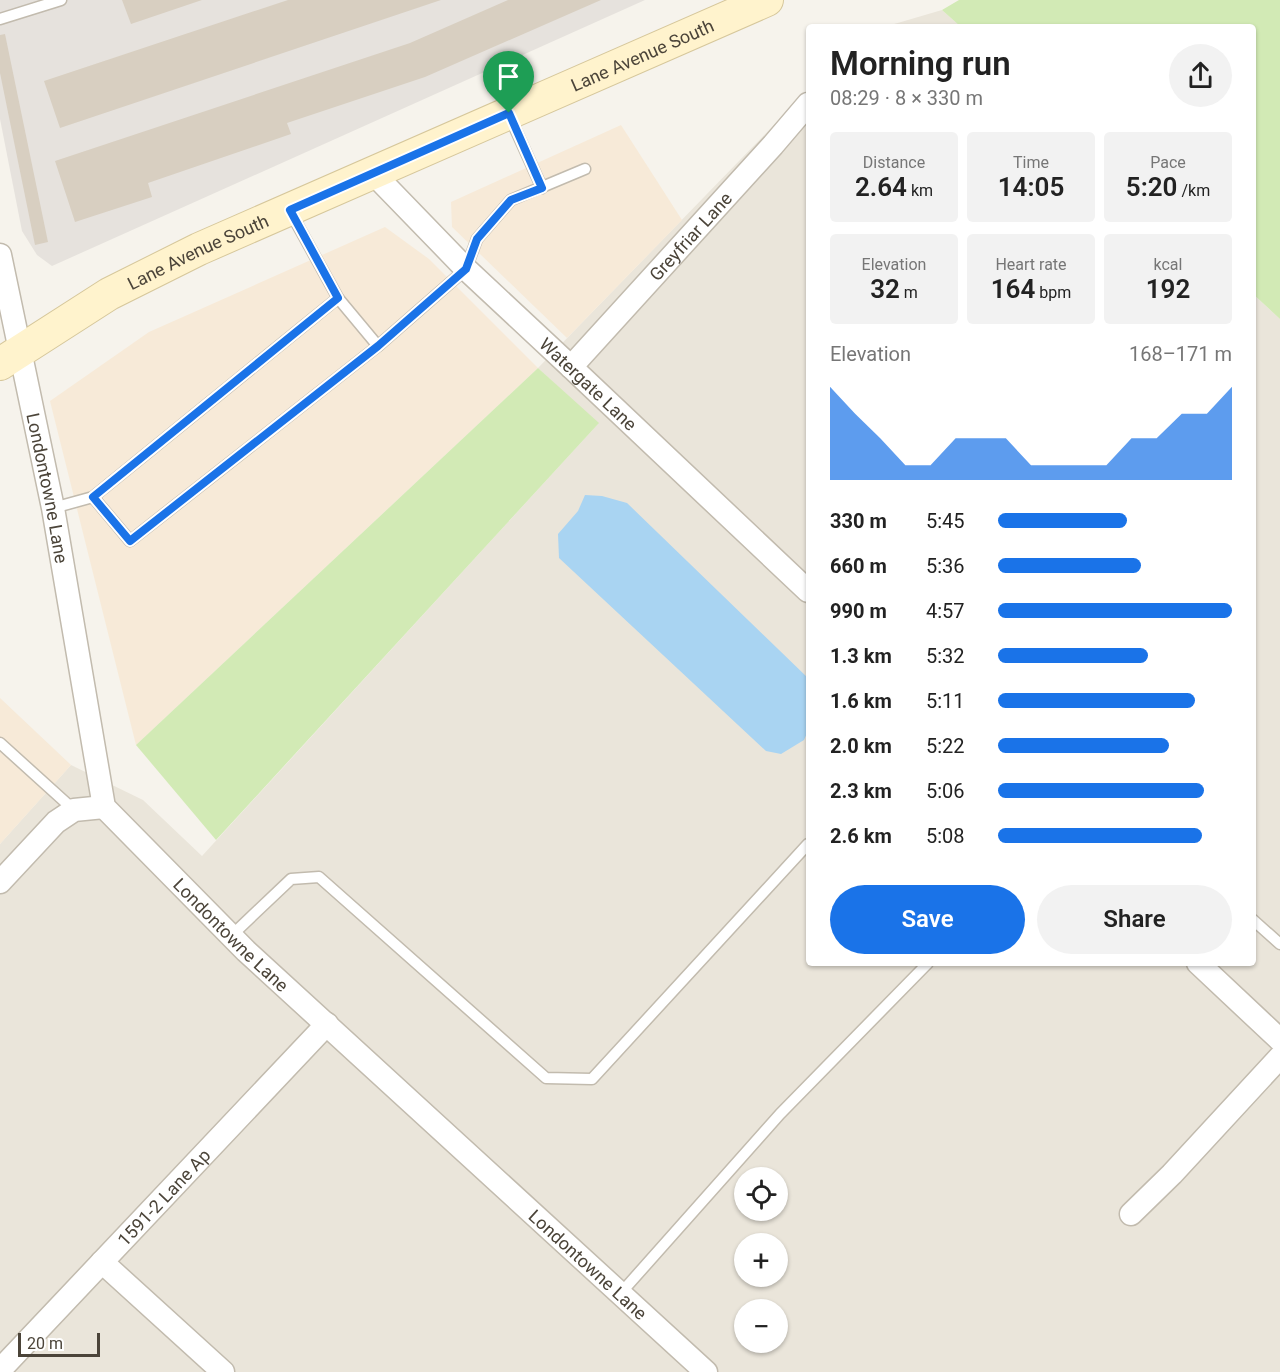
<!DOCTYPE html>
<meta charset="utf-8">
<style>
body{margin:0;font-family:Roboto,sans-serif;background:#f2f2f2;color:#222;height:100vh;display:flex;flex-direction:column;font-size:22px;white-space:nowrap}
*{box-sizing:border-box;margin:0}
p{font-size:20px;color:#767676}
.icon{flex:none;width:33px;height:33px;fill:none;stroke:currentColor;stroke-width:2;stroke-linecap:round;stroke-linejoin:round}
.map{position:relative;flex:1;overflow:hidden}
.panel{position:absolute;left:806px;top:24px;width:450px;height:942px;display:flex;flex-direction:column;background:#fff;border-radius:6px;box-shadow:0 2px 4px #0004}
.panel>*{flex:none}
.tools{position:absolute;left:734px;top:1167px;display:grid;gap:12px}
.tools a{display:grid;place-items:center;width:54px;height:54px;border-radius:50%;background:#fff;box-shadow:0 2px 4px #0004;font-size:30px}
.scale{position:absolute;left:18px;bottom:15px;width:82px;box-sizing:border-box;padding-left:6px;border:3px solid #4b4439;border-top:0;font-size:16px;line-height:21px;white-space:nowrap;color:#4b4439;-webkit-text-stroke:4px #fff;paint-order:stroke}
.pin{position:absolute;display:grid;place-items:center;width:51px;height:51px;color:#fff;margin:-62px -26px;border-radius:50% 50% 50% 0;rotate:-45deg;box-shadow:0 0 6px #0007}
.pin .icon{rotate:45deg}
.round{display:grid;place-items:center;flex:none;width:63px;height:63px;border-radius:32px;background:#f2f2f2}
.head{display:flex;align-items:center;justify-content:space-between;height:102px;padding:0 24px}
h1{font-size:33px;font-weight:600;line-height:45px}
.metrics{display:grid;grid-template-columns:repeat(3,1fr);gap:9px;height:102px;padding:6px 24px}
.metrics div{display:grid;align-content:center;border-radius:6px;background:#f2f2f2;text-align:center}
.metrics b{font-size:26px;font-weight:600}
.metrics small{font-size:16px;font-weight:400}
.metrics p{font-size:16px}
.chart{height:168px;padding:12px 24px}
.chart p{display:flex;justify-content:space-between}
.chart svg{width:100%;height:108px;margin-top:6px;fill:#1a73e8;opacity:.7}
.cta{display:flex;gap:12px;margin-top:auto;padding:12px 24px}
.cta a{flex:1;height:69px;border-radius:36px;background:#1a73e8;color:#fff;font-size:24px;font-weight:600;line-height:69px;text-align:center}
.cta a+a{background:#f2f2f2;color:#222}
ul{padding:0 24px;list-style:none;font-size:20px}
li{display:grid;grid-template-columns:96px 72px 1fr;align-items:center;height:45px}
li i{height:15px;border-radius:8px;background:#1a73e8}
.map>svg:first-child{display:block}
</style>
<div class="map">
<svg width="1280" height="1372" viewBox="0 0 1280 1372">
<rect width="100%" height="100%" fill="#f6f3ec"/>
<!-- residential -->
<g fill="#eae5da" fill-rule="evenodd">
<polygon points="942,10 961,27 884,27"/>
<path d="M808 90V963H1252L1253 294 1280 319V1372H0V844L71 765 143 800 202 856 598 424 538 368ZM744 1178H777V1210H744ZM744 1244H777V1276H744ZM744 1310H777V1342H744Z"/>
</g>
<!-- commercial -->
<g fill="#f7ead8">
<polygon points="621,125 682,220 567,338 452,227 451,202"/>
<polygon points="385,227 429,259 538,368 136,745 50,401 149,332"/>
<polygon points="0,698 71,765 0,844"/>
</g>
<!-- industrial -->
<polygon fill="#e6e2dd" points="0,0 645,0 52,266 37,255 22,231 0,119"/>
<!-- green -->
<g fill="#d2eab5">
<polygon points="959,0 1280,0 1280,319 1253,294 1252,27 961,27 942,10"/>
<polygon points="538,368 599,423 216,840 136,745"/>
</g>
<!-- water -->
<polygon fill="#a9d4f2" points="585,495 602,496 627,503 808,678 808,731 804,740 781,754 766,751 559,558 558,534 578,511"/>
<!-- building -->
<g fill="#d8cfc1">
<polygon points="122,0 202,0 131,24"/>
<polygon points="288,0 441,0 60,128 44,81"/>
<polygon points="508,0 601,0 425,77 287,123 291,134 148,183 152,197 75,222 55,161 410,43"/>
<polygon points="5,34 48,242 35,245 0,73 0,35"/>
</g>
<g fill="none" stroke-linecap="round" stroke-linejoin="round">
<defs>
<g id="service">
<polyline points="0,19 61,0"/>
<polyline points="510,117 542,188"/>
<polyline points="291,213 338,298 378,346"/>
<polyline points="93,497 130,541 378,346 466,269 477,239 511,200 585,169"/>
<polyline points="53,508 93,497 338,298"/>
<polyline points="0,743 74,810"/>
<polyline points="1252,919 1280,944"/>
<polyline points="231,936 291,879 319,877 546,1078 592,1079 808,844"/>
<polyline points="620,1294 780,1114 928,963"/>
</g>
<g id="minor">
<path id="s1" d="M372 172 466 269 571 367 808 591"/>
<path id="s2" d="M0 255 53 508 104 807 246 951 706 1372"/>
<path id="s3" d="M571 367 773 145 808 104"/>
<polyline points="0,882 56,822 74,810 104,807"/>
<polyline points="1198,963 1280,1040"/>
<polyline points="1131,1214 1172,1174 1280,1057"/>
<polyline points="102,1262 223,1372"/>
<path id="s4" d="M0 1370 327 1024"/>
</g>
<g id="secondary">
<path id="s5" d="M0 364 109 294 199 249 767 0"/>
</g>
</defs>
<!-- service casing -->
<use href="#service" stroke="#c2bbae" stroke-width="13"/>
<!-- minor casing -->
<use href="#minor" stroke="#c2bbae" stroke-width="25"/>
<!-- secondary casing -->
<use href="#secondary" stroke="#d6c79b" stroke-width="34"/>
<!-- service -->
<use href="#service" stroke="#fff" stroke-width="10"/>
<!-- minor -->
<use href="#minor" stroke="#fff" stroke-width="22"/>
<!-- secondary -->
<use href="#secondary" stroke="#fff3cd" stroke-width="32"/>
</g>
<g fill="none" stroke-linecap="round" stroke-linejoin="round">
<defs>
<polygon id="route" points="509,113 542,188 511,200 477,239 466,269 378,346 130,541 93,497 338,298 290,210"/>
</defs>
<!-- route casing -->
<use href="#route" stroke="#fff" stroke-width="12"/>
<!-- route -->
<use href="#route" stroke="#1a73e8" stroke-width="8"/>
</g>
<g text-anchor="middle" dominant-baseline="central" stroke-width="5" stroke-linejoin="round" paint-order="stroke">
<!-- street labels -->
<g font-size="18" fill="#4b4439" stroke="#fff">
<text stroke="none"><textPath href="#s5" startOffset="714">Lane Avenue South</textPath></text>
<text stroke="none"><textPath href="#s3" startOffset="177">Greyfriar Lane</textPath></text>
<text stroke="none"><textPath href="#s5" startOffset="228">Lane Avenue South</textPath></text>
<text stroke="none"><textPath href="#s1" startOffset="303">Watergate Lane</textPath></text>
<text stroke="none"><textPath href="#s2" startOffset="238">Londontowne Lane</textPath></text>
<text stroke="none"><textPath href="#s2" startOffset="742">Londontowne Lane</textPath></text>
<text stroke="none"><textPath href="#s4" startOffset="238">1591-2 Lane Ap</textPath></text>
<text stroke="none"><textPath href="#s2" startOffset="1228">Londontowne Lane</textPath></text>
</g>
</g>
</svg>
<div class="tools">
<a><svg class="icon" aria-label="locate" viewBox="0 0 24 24"><circle cx="12" cy="12" r="6"/><path d="M12 2v4M12 18v4M2 12h4M18 12h4"/></svg></a>
<a>+</a>
<a>−</a>
</div>
<div class="scale">20 m</div>
<div class="pin" style="left:509px;top:113px;background:#1e9e55"><svg class="icon" aria-label="arrive" viewBox="0 0 24 24"><path d="M6 21V4h12l-3 4 3 4H6"/></svg></div>
<section class="panel">
<div class="head"><div><h1>Morning run</h1><p>08:29 · 8 × 330 m</p></div><a class="round"><svg class="icon" aria-label="share" viewBox="0 0 24 24"><path d="M12 15V3M7 8l5-5 5 5M5 13v7h14v-7"/></svg></a></div>
<div class="metrics">
<div><p>Distance</p><b>2.64<small> km</small></b></div>
<div><p>Time</p><b>14:05</b></div>
<div><p>Pace</p><b>5:20<small> /km</small></b></div>
</div>
<div class="metrics">
<div><p>Elevation</p><b>32<small> m</small></b></div>
<div><p>Heart rate</p><b>164<small> bpm</small></b></div>
<div><p>kcal</p><b>192</b></div>
</div>
<div class="chart"><p><span>Elevation</span>168–171 m</p>
<svg viewBox="0 0 160 44" preserveAspectRatio="none"><path d="M0 44V6L10 17L20 27L30 38L40 38L50 27L60 27L70 27L80 38L90 38L100 38L110 38L120 27L130 27L140 17L150 17L160 6V44z"/></svg>
</div>
<ul>
<li><b>330 m</b>5:45<i style="width:55%"></i></li>
<li><b>660 m</b>5:36<i style="width:61%"></i></li>
<li><b>990 m</b>4:57<i style="width:100%"></i></li>
<li><b>1.3 km</b>5:32<i style="width:64%"></i></li>
<li><b>1.6 km</b>5:11<i style="width:84%"></i></li>
<li><b>2.0 km</b>5:22<i style="width:73%"></i></li>
<li><b>2.3 km</b>5:06<i style="width:88%"></i></li>
<li><b>2.6 km</b>5:08<i style="width:87%"></i></li>
</ul>
<div class="cta"><a>Save</a><a>Share</a></div>
</section>
</div>
